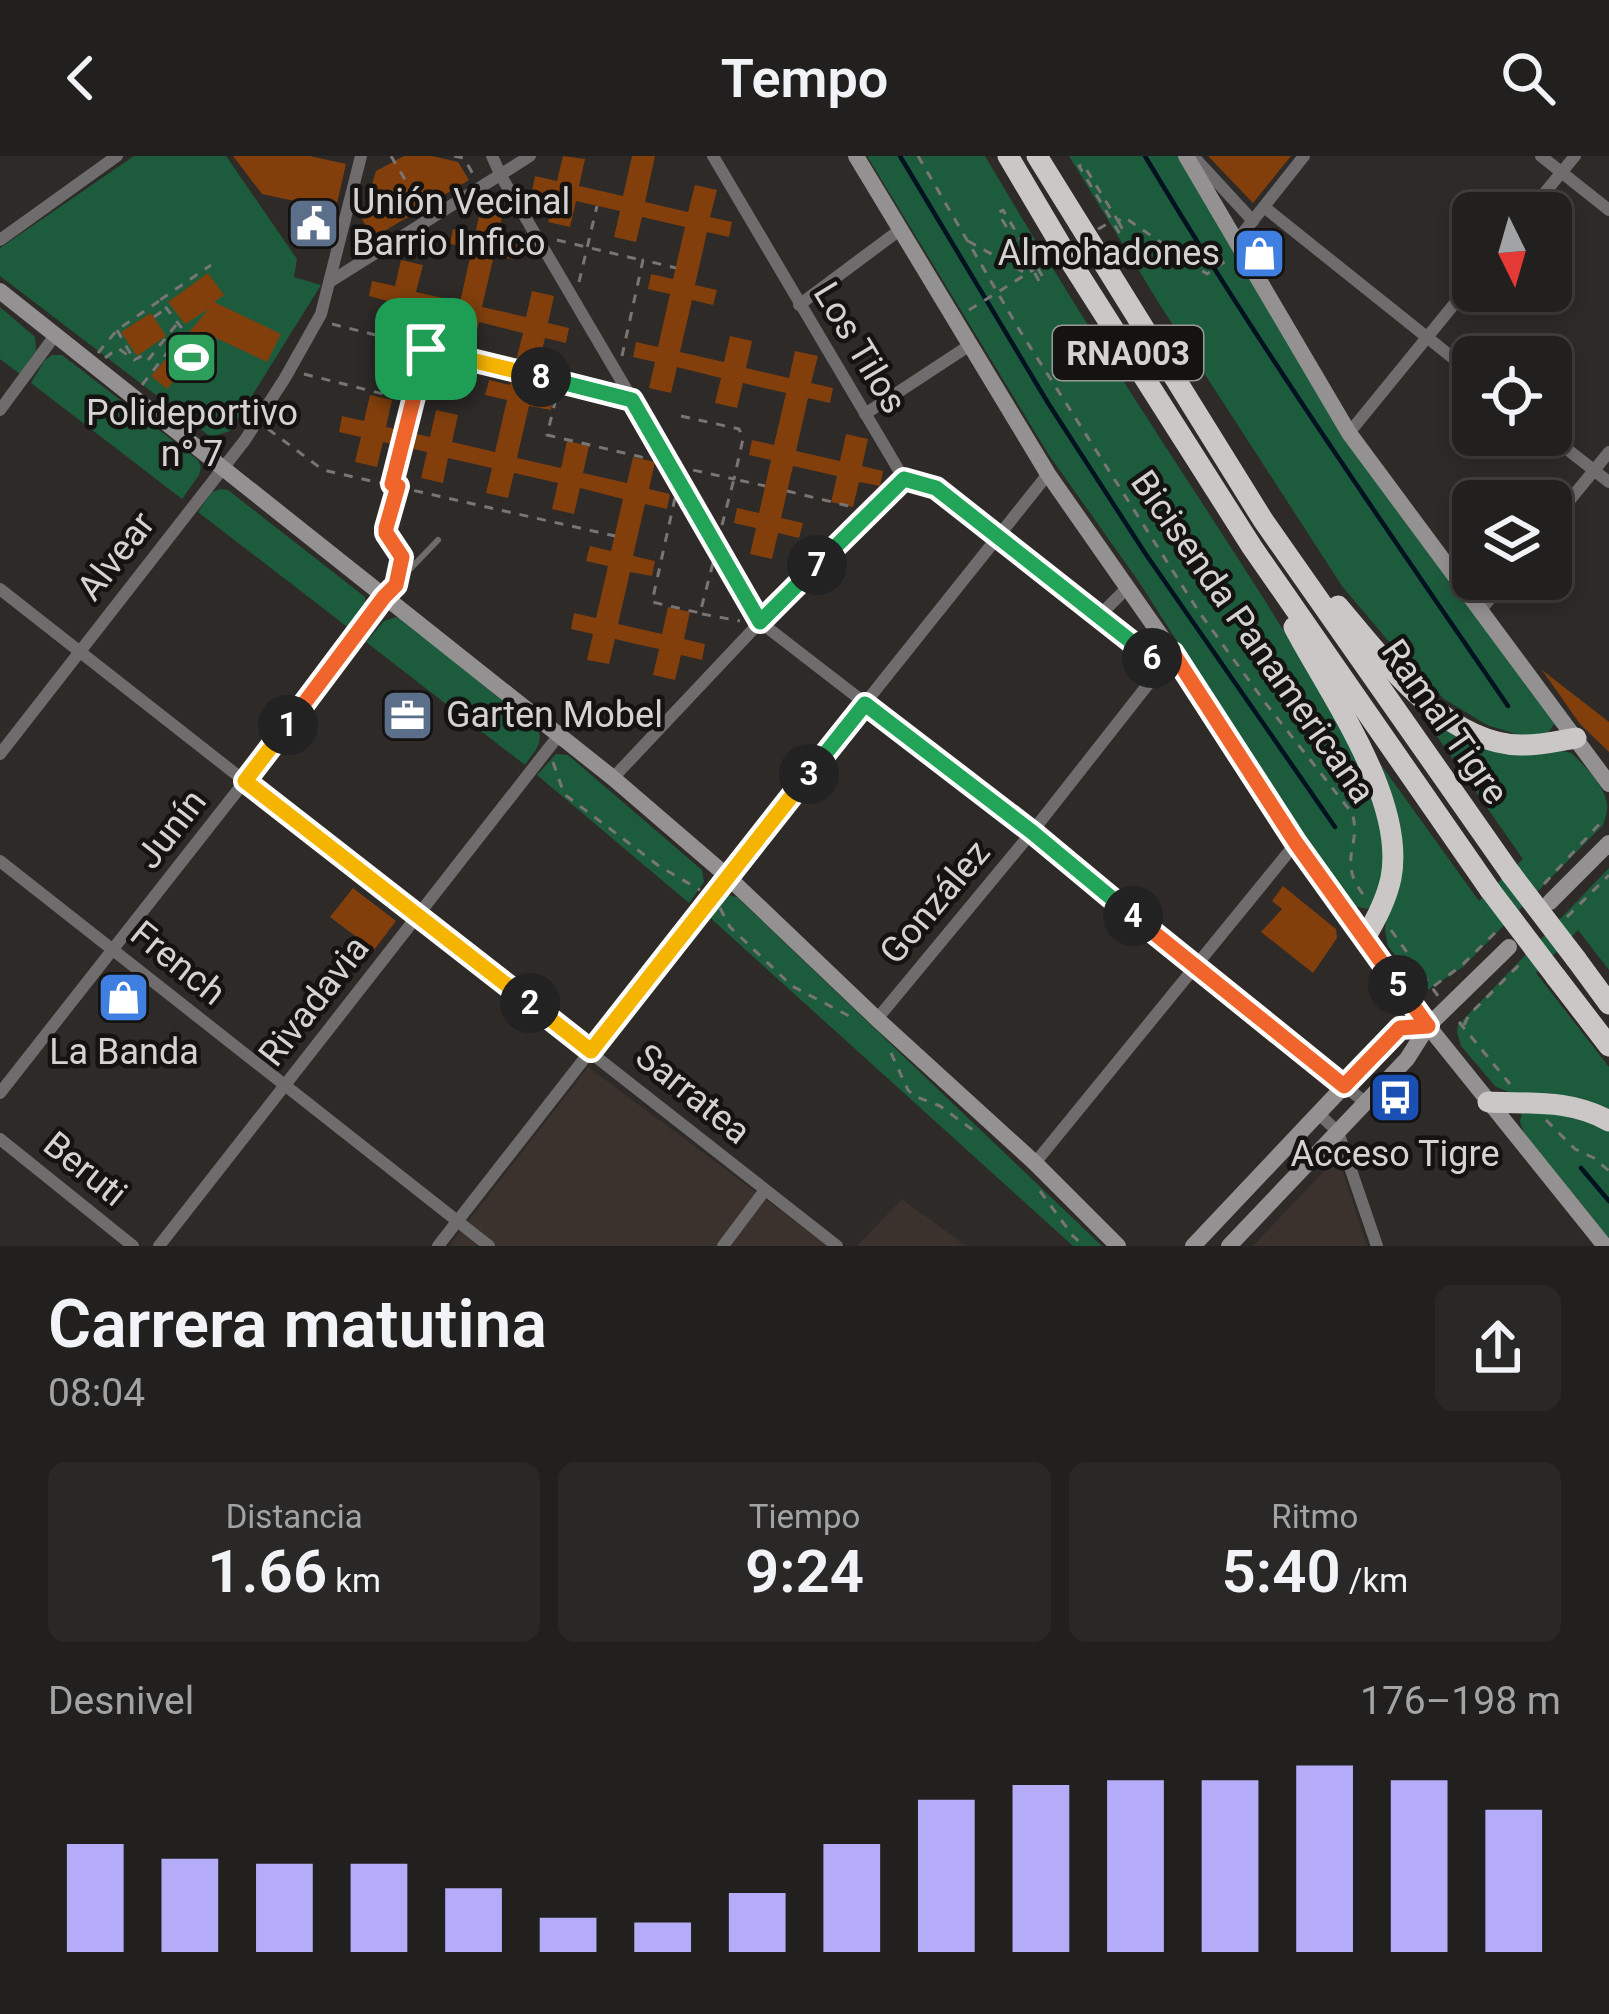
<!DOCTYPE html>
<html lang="es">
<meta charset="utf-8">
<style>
body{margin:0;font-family:Roboto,sans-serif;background:#2a2827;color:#f1f3f6;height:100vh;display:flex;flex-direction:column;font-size:45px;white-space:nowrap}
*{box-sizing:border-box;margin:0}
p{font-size:39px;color:#a2a3a4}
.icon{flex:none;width:66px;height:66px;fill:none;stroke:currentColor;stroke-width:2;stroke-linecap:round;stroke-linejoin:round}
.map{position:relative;height:1090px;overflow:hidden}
.side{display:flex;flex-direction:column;background:#22201e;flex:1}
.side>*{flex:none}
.needle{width:78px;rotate:175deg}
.buttons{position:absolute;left:1452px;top:36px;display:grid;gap:24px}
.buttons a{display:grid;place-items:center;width:120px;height:120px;border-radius:18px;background:#22201e;box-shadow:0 6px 18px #0003,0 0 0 3px #3f3e3c;font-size:60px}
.pin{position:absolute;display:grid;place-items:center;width:102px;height:102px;color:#fff;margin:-51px;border-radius:24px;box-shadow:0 6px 18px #0006}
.km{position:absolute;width:60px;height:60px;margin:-30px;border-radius:50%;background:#222;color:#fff;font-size:33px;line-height:60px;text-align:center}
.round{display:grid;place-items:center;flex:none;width:126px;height:126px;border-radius:18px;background:#2a2827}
.overview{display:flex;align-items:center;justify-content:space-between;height:204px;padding:0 48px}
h1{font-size:66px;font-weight:600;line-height:90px}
.stats{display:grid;grid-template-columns:repeat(3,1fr);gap:18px;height:204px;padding:12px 48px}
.stats div{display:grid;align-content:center;border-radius:18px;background:#2a2827;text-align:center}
.stats b{font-size:60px;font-weight:600}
.stats small{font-size:33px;font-weight:400}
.stats p{font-size:33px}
.chart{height:336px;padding:24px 48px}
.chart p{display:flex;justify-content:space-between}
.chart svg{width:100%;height:216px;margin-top:12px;stroke:#b4acf9;stroke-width:6}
header{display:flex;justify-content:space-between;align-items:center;height:156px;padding:0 48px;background:#22201e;font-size:54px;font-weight:600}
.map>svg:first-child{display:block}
</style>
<header><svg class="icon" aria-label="back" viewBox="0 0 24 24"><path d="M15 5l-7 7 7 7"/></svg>Tempo<svg class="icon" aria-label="search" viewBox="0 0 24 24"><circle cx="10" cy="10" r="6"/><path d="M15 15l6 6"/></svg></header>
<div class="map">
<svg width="1609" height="1090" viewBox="0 0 1609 1090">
<rect width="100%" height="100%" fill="#2d2a28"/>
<!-- built -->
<g fill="#3b322d">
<polygon points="588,911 828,1090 449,1090"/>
<polygon points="1338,1000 1367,1090 1253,1090"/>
<polygon points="902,1043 966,1090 857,1090"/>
</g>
<!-- green -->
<g fill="#1d5b3d">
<polygon points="134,0 226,0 297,103 294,121 321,129 230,275 211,281 0,120 0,92"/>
<path d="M867 0H985C1056 121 1131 238 1208 356 1249 420 1291 483 1328 550 1344 579 1361 609 1373 640 1384 668 1392 731 1368 753L1353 750 1340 739 1139 426 1049 299Z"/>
<polygon points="1069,0 1179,0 1267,152 1555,567 1548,577 1528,582 1487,569 1444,543 1390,487 1342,430 1160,149"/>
<polygon points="0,151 35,181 36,194 20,218 0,203"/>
<polygon points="52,199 62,199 198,304 201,311 199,319 182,343 31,227 44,205"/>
<polygon points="220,333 228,334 365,441 366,451 350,473 198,356 212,336"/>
<path d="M396 461 402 463 538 574C544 588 533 597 525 609L366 486 384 465Z"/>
<path d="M1394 519 1453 569 1571 597C1584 608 1605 631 1607 648 1608 656 1605 662 1603 669L1463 811 1429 833 1421 832 1388 790 1385 774 1387 758 1398 730 1374 599 1479 745 1523 703Z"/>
<polygon points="556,598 568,599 702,714 704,726 689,747 537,619"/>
<polygon points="1609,712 1609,814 1578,774 1536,817 1609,911 1609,958 1585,944 1550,937 1514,938 1496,931 1461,890 1457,876 1458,869"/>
<polygon points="723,738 737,741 1102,1090 1073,1090 706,758"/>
<polygon points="1569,953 1609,973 1609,1082 1524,977 1520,966 1522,956"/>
</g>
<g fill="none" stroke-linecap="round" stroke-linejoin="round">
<!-- stream -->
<g stroke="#001220" stroke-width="4.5">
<polyline points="900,0 1048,247 1145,397 1335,671"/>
<path d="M1145 0C1258 189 1384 369 1508 550"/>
<polyline points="1581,1012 1609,1045"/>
</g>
</g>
<!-- building -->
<g fill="#823f0c">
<polygon points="233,0 310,0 346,8 327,91 291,82 299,46 262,38"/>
<polygon points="404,0 432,0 458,6 469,24 373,82 362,63 376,15"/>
<polygon points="563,0 585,3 579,30 623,40 632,0 655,0 645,46 688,56 695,29 717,34 710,61 732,66 729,81 707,76 695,129 717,134 713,149 692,144 680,196 724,206 730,180 752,185 746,212 789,222 795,195 818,200 811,227 833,232 830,247 808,242 796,295 840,305 846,278 868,283 862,310 883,315 880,330 859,326 853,351 831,346 837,320 793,310 781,362 803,367 799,382 778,377 772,403 750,398 756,372 734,367 737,352 759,357 771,304 749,299 752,284 774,289 786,237 743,227 737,252 715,247 721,222 677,211 671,237 649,232 655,206 633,201 636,186 658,191 670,138 648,133 651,118 673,123 685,71 642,61 636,86 614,81 620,55 576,45 570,71 548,66 554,40 532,35 535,20 557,25"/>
<polygon points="1208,0 1291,0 1253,47"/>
<polygon points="481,52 503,57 497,84 519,89 515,104 494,99 482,151 526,161 532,135 554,140 548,167 569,172 566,187 545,182 532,234 554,239 551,254 529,250 517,302 561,312 567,285 589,290 583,317 627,327 633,301 655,306 649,333 670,338 667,353 645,348 633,400 655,405 652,420 630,416 618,468 662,478 668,451 690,456 684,483 705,488 702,504 681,499 675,524 653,519 659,493 636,488 615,483 609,508 587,504 593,478 571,473 574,457 596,462 608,410 586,405 590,390 611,395 623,343 580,332 574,358 552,353 558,327 514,317 508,342 486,337 492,312 448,302 443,327 421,322 427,296 383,286 377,311 355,306 361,281 339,276 342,260 364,265 370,239 392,244 386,271 430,281 436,254 458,259 452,286 495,296 507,244 485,239 489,224 510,229 523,177 479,166 473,192 451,187 457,161 413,151 407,176 385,171 391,146 369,140 372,125 395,130 401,104 423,109 416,136 460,146 472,93 450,88 453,73 475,78"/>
<polygon points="208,117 224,139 214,146 281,178 267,206 212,180 167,233 151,220 209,153 185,168 168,146"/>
<polygon points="151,157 166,180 137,200 121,176"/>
<polygon points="1542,514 1609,566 1609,596 1580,568"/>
<polygon points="1283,730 1336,773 1337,782 1313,817 1261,776 1282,753 1272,745"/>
<polygon points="353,732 396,765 374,794 330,761"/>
<polygon points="111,825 121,825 146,845 133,861 102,836"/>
</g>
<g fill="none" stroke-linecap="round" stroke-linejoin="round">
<!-- path -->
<g stroke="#787574" stroke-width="3" stroke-dasharray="9 9" stroke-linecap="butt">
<polyline points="391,0 421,50"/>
<polyline points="454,0 464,2 474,20"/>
<path d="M918 0 1020 175 1199 456 1267 549 1352 657C1363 690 1334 705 1367 743"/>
<polyline points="1118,65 1124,76 1120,78 1079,10 1083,8 1118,65 1124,61 1207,118 1230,102"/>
<polyline points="557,84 641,104"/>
<polyline points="968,85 1027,118"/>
<polyline points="579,126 597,50"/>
<polyline points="969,154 1033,114 998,57 1003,54 1044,123 1039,125 1033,114"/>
<polyline points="154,161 165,153"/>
<polyline points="332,168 613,239"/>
<polyline points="117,174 133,202"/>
<polyline points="98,197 117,174 159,145"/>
<polyline points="622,200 643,104 676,112"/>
<polyline points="105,202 118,192 134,204 144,199 148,204 176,169"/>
<polyline points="304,218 411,245"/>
<polyline points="560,226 547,279 650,303"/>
<polyline points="142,229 184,175 160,144 211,109"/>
<polyline points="681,260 739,273 743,283 734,323 688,313"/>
<polyline points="268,273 323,314 615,380"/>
<polyline points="392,327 435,156"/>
<polyline points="397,331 386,377 400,395 403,404"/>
<polyline points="787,335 853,351 852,354"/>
<polyline points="675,342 652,446 700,457 713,407"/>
<polyline points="722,369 734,323 765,330"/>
<polyline points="702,458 740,465"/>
<polyline points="553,606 564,638 659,710 700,734"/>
<polyline points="1544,728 1604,663"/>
<polyline points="720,752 730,771 792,830 853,862"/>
<polyline points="1567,761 1609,719"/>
<polyline points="1391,774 1438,840"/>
<polyline points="1434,830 1461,810 1499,773"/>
<polyline points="1459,866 1510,928"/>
<polyline points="1464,869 1469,859 1522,806"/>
<polyline points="891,897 908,934 914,940 940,950 977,977"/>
<polyline points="1546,964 1575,993 1594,1002 1609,1015"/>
<polyline points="1040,1035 1073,1080 1084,1090"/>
</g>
<!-- lane -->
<polyline stroke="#6e6c6c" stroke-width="6" points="386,438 438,384"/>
<!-- street -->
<g stroke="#6e6c6c" stroke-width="12">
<polyline points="492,0 501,20 702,362 760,466 1032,676 1194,811 1366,947"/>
<polyline points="713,0 904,323 936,332 1162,510"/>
<polyline points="1193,0 1253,65"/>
<polyline points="1541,0 1609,54"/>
<polyline points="1264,51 1473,218"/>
<polyline points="1528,57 1575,0"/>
<polyline points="0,84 117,0"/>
<polyline points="1235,87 1304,0"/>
<polyline points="331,125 530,0"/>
<polyline points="799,149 901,73"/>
<polyline points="0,254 56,178"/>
<polyline points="865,258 970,189"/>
<polyline points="1349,277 1473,125"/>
<polyline points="1549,279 1609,326"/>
<polyline points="1551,367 1609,296"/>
<polyline points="0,433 837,1090"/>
<polyline points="1480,455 1506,423"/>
<polyline points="1099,460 1127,432"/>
<polyline points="0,598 245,284 285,222 321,158 361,0"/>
<polyline points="613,622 760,466 904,323"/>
<polyline points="0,705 489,1090"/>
<polyline points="877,863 1032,676 1164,508"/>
<polyline points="0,937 245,625 384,441"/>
<polyline points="1318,957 1338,976 1377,1090"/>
<polyline points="0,983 133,1090"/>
<polyline points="1035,1007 1296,687"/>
<polyline points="159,1090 559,579"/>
<polyline points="438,1090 727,720 1048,318"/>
<polyline points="723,1090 765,1034"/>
</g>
<!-- secondary -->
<g stroke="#939191" stroke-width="16">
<polyline points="856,0 1048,318 1173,497 1296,687 1428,870 1605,1090"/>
<polyline points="1186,0 1349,277 1609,628"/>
<polyline points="0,135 613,622 727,720 877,863 1035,1007 1118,1090"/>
<polyline points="1550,746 1609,687"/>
<polyline points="1193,1090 1399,872 1428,870"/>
<polyline points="1229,1090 1407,903 1428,870 1509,791"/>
</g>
<!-- highway -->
<g stroke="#cbc7c7" stroke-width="21">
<polyline points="1008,0 1069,103 1252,391 1490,734"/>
<polyline points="1037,0 1263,364 1511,718"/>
<path d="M1338 450C1383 503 1444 587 1520 589 1539 590 1558 585 1576 582"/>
<path d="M1294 471C1330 539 1406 644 1391 722 1386 745 1376 764 1364 783"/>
<polyline points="1576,803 1609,848"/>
<polyline points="1556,821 1609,890"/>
<path d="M1488 946C1530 948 1570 943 1609 965"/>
</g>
<!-- path-bridge -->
<polyline stroke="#787574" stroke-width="3" stroke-dasharray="9 9" stroke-linecap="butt" points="1036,110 1112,65"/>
<!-- highway-bridge -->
<g stroke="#cbc7c7" stroke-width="21">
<polyline points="1511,718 1576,803"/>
<polyline points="1490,734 1556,821"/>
</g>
</g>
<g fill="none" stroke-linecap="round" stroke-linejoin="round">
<defs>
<polyline id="split-1" points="288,569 384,441 396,429 402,401 386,377 386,372 398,330 392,328 426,193"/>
<polyline id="split-2" points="288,569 245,625 530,847"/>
<polyline id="split-3" points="530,847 591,895 809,618"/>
<polyline id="split-4" points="809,618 865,548 1032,676 1133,760"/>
<polyline id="split-5" points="1133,760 1344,930 1400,872 1428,870 1398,829"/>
<polyline id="split-6" points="1152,502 1162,510 1173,497 1296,687 1398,829"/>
<polyline id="split-7" points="817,409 904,323 936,332 1152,502"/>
<polyline id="split-8" points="541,221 632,244 760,466 817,409"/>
<polyline id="split-9" points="426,193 541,221"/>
</defs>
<!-- split-1 casing -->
<use href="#split-1" stroke="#fff" stroke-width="24"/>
<!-- split-2 casing -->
<use href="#split-2" stroke="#fff" stroke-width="24"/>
<!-- split-3 casing -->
<use href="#split-3" stroke="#fff" stroke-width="24"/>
<!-- split-4 casing -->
<use href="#split-4" stroke="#fff" stroke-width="24"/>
<!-- split-5 casing -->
<use href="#split-5" stroke="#fff" stroke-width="24"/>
<!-- split-6 casing -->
<use href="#split-6" stroke="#fff" stroke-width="24"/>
<!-- split-7 casing -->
<use href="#split-7" stroke="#fff" stroke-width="24"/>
<!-- split-8 casing -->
<use href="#split-8" stroke="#fff" stroke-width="24"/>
<!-- split-9 casing -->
<use href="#split-9" stroke="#fff" stroke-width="24"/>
<!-- split-1 -->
<use href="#split-1" stroke="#f0652b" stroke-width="15"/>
<!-- split-2 -->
<use href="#split-2" stroke="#f5b400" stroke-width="15"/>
<!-- split-3 -->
<use href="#split-3" stroke="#f5b400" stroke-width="15"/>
<!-- split-4 -->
<use href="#split-4" stroke="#22a559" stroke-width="15"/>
<!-- split-5 -->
<use href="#split-5" stroke="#f0652b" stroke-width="15"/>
<!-- split-6 -->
<use href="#split-6" stroke="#f0652b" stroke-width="15"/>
<!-- split-7 -->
<use href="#split-7" stroke="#22a559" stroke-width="15"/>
<!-- split-8 -->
<use href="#split-8" stroke="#22a559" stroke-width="15"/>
<!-- split-9 -->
<use href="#split-9" stroke="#f5b400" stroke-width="15"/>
</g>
<!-- icons -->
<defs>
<symbol id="civic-square" viewBox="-11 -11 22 22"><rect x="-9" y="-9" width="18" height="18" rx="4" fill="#5c6f8a" stroke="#141312"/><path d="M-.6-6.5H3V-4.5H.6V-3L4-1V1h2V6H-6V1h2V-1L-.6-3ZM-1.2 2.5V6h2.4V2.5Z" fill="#fff"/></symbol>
<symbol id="shop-square" viewBox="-11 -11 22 22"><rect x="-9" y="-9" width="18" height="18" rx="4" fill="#3f7fe0" stroke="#141312"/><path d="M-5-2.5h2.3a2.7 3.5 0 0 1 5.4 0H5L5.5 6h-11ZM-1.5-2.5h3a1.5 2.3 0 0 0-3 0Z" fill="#fff"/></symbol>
<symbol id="stadium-square" viewBox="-11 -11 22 22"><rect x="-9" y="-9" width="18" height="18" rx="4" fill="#2e9e5b" stroke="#141312"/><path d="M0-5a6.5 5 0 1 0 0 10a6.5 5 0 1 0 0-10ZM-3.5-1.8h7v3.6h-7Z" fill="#fff"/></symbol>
<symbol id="office-square" viewBox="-11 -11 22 22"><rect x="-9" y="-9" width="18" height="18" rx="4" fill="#5c6f8a" stroke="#141312"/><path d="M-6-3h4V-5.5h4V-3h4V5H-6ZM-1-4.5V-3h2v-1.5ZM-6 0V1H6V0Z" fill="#fff"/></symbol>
<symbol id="bus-square" viewBox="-11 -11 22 22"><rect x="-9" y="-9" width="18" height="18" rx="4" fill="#1a4fb4" stroke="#141312"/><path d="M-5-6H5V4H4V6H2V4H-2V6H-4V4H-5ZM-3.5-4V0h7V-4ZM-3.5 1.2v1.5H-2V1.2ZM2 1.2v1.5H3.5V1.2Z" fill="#fff"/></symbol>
</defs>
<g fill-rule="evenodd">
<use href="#civic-square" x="284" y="38" width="59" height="59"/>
<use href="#shop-square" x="1230" y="68" width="59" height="59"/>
<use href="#stadium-square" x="162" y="172" width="59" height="59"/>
<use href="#office-square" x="378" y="530" width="59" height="59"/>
<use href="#shop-square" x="94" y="812" width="59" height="59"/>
<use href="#bus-square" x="1366" y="912" width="59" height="59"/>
</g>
<g text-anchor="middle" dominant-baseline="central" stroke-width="9" stroke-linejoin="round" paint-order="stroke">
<!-- shield labels -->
<rect fill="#141312" stroke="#9b9998" stroke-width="3" x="1053" y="170" width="150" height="54" rx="9"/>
<g font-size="33" font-weight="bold" fill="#d5d3d2">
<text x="1128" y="197">RNA003</text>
</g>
<!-- poi labels -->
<g font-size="36" fill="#d5d3d2" stroke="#141312">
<text x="352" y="46" text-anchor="start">Unión Vecinal<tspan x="352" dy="41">Barrio Infico</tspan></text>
<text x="1220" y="97" text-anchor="end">Almohadones</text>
<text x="192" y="257">Polideportivo<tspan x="192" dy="41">n° 7</tspan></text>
<text x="446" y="559" text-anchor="start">Garten Mobel</text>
<text x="124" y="896">La Banda</text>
<text x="1395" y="998">Acceso Tigre</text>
</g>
<!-- street labels -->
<g font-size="36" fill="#d5d3d2" stroke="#141312">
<text transform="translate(860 192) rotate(59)">Los Tilos</text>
<text transform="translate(116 400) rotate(-52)">Alvear</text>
<text transform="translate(1253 481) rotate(55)">Bicisenda Panamericana</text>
<text transform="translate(1445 566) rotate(55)">Ramal Tigre</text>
<text transform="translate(171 673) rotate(-52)">Junín</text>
<text transform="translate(935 746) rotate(-50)">González</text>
<text transform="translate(178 807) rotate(39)">French</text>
<text transform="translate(314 845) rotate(-52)">Rivadavia</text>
<text transform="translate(693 938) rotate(39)">Sarratea</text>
<text transform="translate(85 1013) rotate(39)">Beruti</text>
</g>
</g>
</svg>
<div class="buttons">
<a><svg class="needle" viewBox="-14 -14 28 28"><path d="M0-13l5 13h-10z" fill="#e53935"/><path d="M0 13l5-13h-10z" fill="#a2a3a4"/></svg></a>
<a><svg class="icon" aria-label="locate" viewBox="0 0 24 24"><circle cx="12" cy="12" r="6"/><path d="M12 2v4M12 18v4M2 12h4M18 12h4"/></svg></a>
<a><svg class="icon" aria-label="layers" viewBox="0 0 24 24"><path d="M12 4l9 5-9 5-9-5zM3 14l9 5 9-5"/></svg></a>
</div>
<div class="pin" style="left:426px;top:193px;background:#1e9e55"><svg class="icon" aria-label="arrive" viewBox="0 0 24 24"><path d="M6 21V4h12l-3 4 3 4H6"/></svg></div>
<b class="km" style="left:288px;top:569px">1</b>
<b class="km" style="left:530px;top:847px">2</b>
<b class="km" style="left:809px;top:618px">3</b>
<b class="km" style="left:1133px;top:760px">4</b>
<b class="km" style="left:1398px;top:829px">5</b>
<b class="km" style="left:1152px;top:502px">6</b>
<b class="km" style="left:817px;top:409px">7</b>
<b class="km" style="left:541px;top:221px">8</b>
</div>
<section class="side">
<div class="overview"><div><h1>Carrera matutina</h1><p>08:04</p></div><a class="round"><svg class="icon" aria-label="share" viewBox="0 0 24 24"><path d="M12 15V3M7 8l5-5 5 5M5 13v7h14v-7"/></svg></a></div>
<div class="stats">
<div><p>Distancia</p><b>1.66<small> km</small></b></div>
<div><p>Tiempo</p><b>9:24</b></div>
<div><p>Ritmo</p><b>5:40<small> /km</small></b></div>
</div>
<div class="chart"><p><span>Desnivel</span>176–198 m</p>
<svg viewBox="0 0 160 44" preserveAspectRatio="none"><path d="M5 44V22M15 44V25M25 44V26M35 44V26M45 44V31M55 44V37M65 44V38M75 44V32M85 44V22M95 44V13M105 44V10M115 44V9M125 44V9M135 44V6M145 44V9M155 44V15"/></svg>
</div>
</section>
